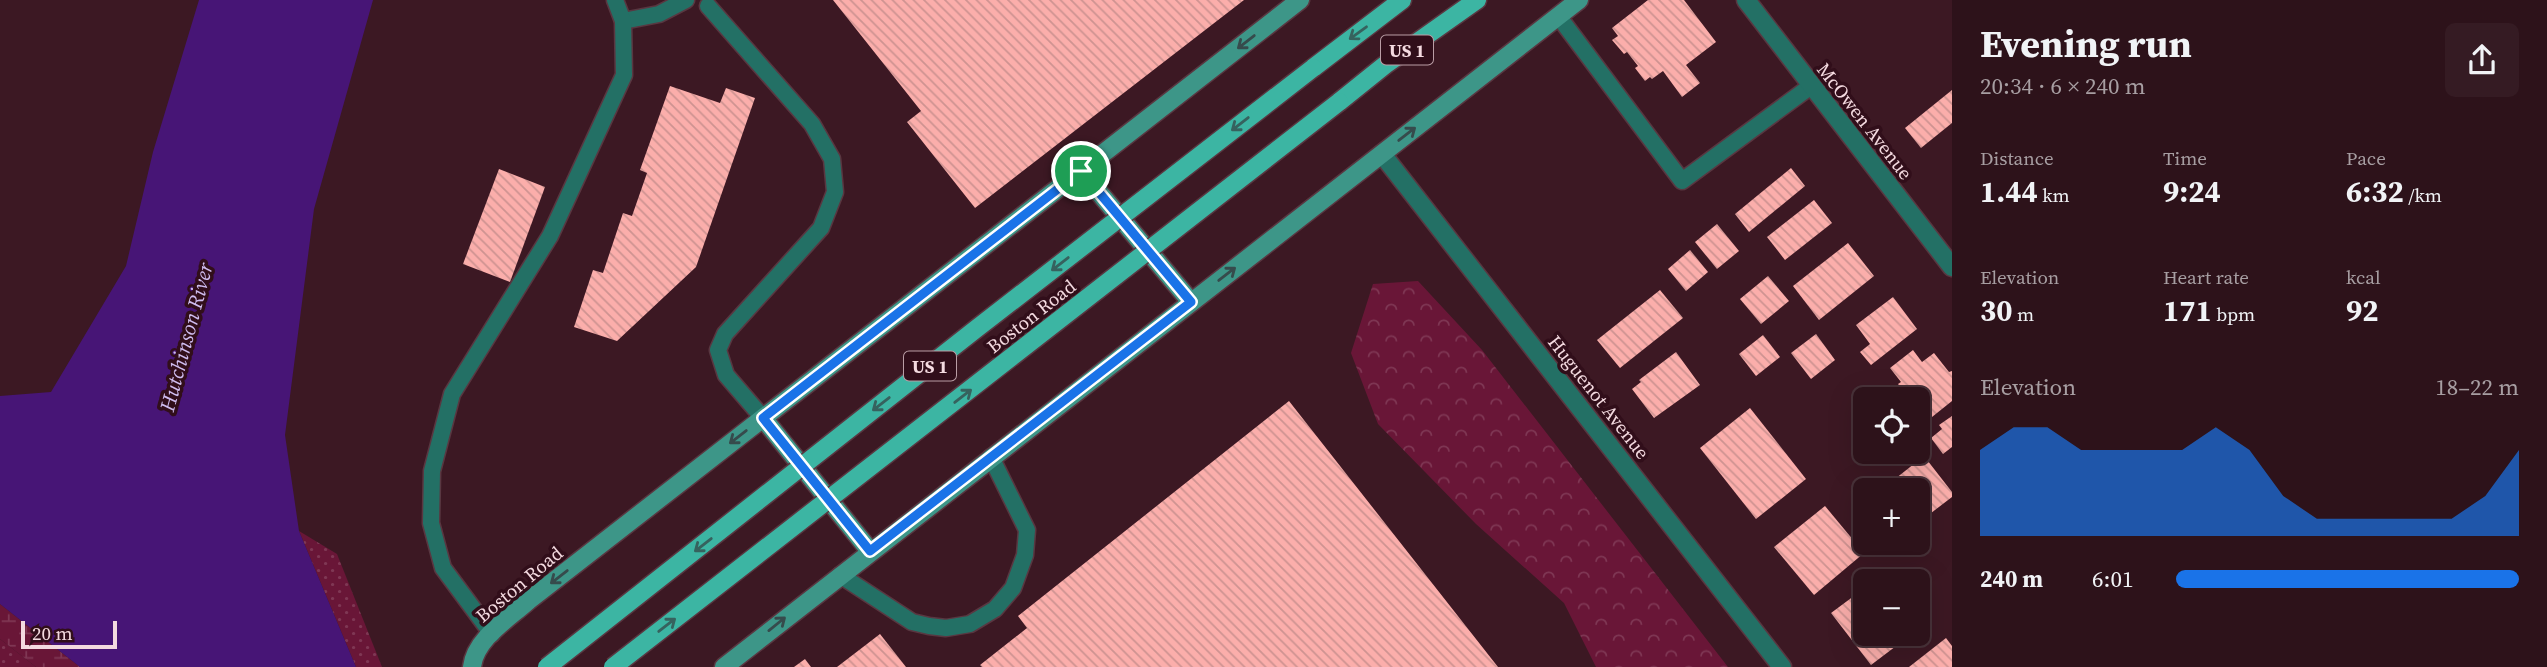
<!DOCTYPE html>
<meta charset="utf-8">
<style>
body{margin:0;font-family:"Source Serif 4",serif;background:#351b23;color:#f1f3f6;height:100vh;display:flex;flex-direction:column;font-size:26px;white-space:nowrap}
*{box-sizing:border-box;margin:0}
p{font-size:23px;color:#a79ea2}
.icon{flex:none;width:38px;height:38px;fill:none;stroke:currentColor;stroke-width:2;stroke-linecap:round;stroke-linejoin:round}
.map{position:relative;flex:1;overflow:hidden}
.details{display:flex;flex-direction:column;background:#2d121a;width:595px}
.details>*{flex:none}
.controls{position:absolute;left:1853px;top:387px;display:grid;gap:14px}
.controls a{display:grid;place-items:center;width:77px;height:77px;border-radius:10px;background:#2d121a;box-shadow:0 7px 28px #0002,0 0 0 2px #483239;font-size:35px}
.scale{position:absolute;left:21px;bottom:18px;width:96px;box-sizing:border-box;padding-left:7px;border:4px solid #f4dae0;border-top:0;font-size:19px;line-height:24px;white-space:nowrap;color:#f4dae0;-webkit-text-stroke:5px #310e1a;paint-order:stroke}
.pin{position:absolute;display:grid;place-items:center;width:60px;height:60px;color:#fff;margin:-30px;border:4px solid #fff;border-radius:50%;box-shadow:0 2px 7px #0007}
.round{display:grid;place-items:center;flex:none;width:74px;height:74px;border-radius:10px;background:#351b23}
.summary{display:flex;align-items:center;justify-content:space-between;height:119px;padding:0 28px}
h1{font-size:38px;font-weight:700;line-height:52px}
.stats{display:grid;grid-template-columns:repeat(3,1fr);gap:10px;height:119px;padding:7px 28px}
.stats div{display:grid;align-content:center}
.stats b{font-size:30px;font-weight:700}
.stats small{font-size:19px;font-weight:400}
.stats p{font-size:19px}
.chart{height:196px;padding:14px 28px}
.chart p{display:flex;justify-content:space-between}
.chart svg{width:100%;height:126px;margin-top:7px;fill:#1a73e8;opacity:.7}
ul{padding:0 28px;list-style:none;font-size:23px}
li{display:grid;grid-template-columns:112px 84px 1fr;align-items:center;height:52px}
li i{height:18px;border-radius:9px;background:#1a73e8}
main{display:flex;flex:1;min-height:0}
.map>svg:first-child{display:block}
</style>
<main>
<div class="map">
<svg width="1952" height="667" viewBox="0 0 1952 667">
<defs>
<pattern id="grass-dots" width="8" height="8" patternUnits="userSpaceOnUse" patternTransform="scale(1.75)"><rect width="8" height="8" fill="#691637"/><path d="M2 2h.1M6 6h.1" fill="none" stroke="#7f3754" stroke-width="1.8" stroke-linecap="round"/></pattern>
<pattern id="forest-crowns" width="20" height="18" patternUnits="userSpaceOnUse" patternTransform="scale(1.75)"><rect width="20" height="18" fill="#691637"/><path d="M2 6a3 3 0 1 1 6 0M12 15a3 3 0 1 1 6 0" fill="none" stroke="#7f3754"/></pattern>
<pattern id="wetland-marsh" width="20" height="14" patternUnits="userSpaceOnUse" patternTransform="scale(1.75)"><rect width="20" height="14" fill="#691637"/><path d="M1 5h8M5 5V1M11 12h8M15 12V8" fill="none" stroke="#7f3754"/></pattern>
<pattern id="building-back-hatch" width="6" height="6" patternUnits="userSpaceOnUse" patternTransform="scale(1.75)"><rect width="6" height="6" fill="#fbaeab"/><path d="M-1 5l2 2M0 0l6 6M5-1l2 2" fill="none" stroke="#ce9391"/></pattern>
</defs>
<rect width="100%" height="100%" fill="#3c1823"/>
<!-- grass -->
<g fill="url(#grass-dots)">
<polygon points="299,531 337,554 382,667 356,667"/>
<polygon points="0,639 36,667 0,667"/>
</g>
<!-- forest -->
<polygon fill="url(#forest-crowns)" points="1418,281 1482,350 1728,667 1596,667 1564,603 1476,524 1378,424 1351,353 1373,284"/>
<!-- wetland -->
<polygon fill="url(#wetland-marsh)" points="0,604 80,667 36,667 0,639"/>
<!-- water -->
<polygon fill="#471576" points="199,0 373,0 314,209 285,435 299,531 356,667 80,667 0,604 0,396 51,392 126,266 153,152"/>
<!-- building -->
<g fill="url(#building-back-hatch)">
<polygon points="833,0 1244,0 975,208 907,122 921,111"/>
<polygon points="1648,0 1684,0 1716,42 1686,65 1700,83 1682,97 1663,71 1652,79 1650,77 1645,81 1635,68 1638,66 1627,52 1624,54 1612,40 1618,36 1612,28"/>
<polygon points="670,86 720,103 726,88 755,98 696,267 617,341 574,327 593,270 603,273 623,213 632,216 647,173 640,170"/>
<polygon points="1952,90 1952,123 1921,148 1905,128"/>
<polygon points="1791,168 1805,186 1749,232 1735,214"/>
<polygon points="499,169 545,187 510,282 463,264"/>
<polygon points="1814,200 1832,223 1785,260 1767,237"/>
<polygon points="1717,224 1739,251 1717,269 1695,242"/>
<polygon points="1848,243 1874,276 1819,320 1793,286"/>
<polygon points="1690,250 1708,272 1686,291 1668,269"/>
<polygon points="1768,276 1789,301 1761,324 1740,299"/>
<polygon points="1660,290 1683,318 1620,368 1597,340"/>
<polygon points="1893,297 1917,329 1871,365 1860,352 1870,344 1856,325"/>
<polygon points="1816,334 1835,360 1811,379 1791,353"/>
<polygon points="1763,335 1780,357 1756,376 1739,354"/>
<polygon points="1913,350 1922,362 1934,353 1949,372 1952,371 1952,401 1927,421 1918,410 1918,399 1910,399 1898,384 1901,382 1890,368"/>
<polygon points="1676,352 1700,385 1654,418 1632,389 1641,382 1639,380"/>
<polygon points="1289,401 1498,667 982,667 980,665 1027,628 1018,616"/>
<polygon points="1750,408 1806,479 1756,519 1700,448"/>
<polygon points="1952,416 1952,447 1943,454 1931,438 1942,429 1939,425"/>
<polygon points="1924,456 1952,492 1952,497 1918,523 1918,490 1881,490"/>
<polygon points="1825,506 1864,553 1814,595 1774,547"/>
<polygon points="1891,567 1902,581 1873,581"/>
<polygon points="1866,587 1866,634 1912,634 1871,665 1831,613"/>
<polygon points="1918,602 1931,619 1918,629"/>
<polygon points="880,634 906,667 837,667"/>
<polygon points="1946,638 1952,646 1952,667 1909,667"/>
<polygon points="805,659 811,667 794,667"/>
</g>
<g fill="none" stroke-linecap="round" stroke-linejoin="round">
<defs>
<g id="lane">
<polyline points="708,6 812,124 832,159 835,192 821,228 725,334 718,350 726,375 763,418"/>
<polyline points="1559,17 1682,181 1811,86"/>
<polyline points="623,21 659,14 686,0"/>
<polyline points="840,575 912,622 929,626 946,628 970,624 995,609 1013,588 1025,555 1027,530 991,457"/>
<polyline points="492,634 443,568 431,523 432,471 452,394 550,236 624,75 623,21 615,0"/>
</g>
<g id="street">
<polyline points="1746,0 1952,267"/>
<polyline points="1382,154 1782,667"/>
</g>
<g id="secondary">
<polyline points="1081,171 1191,302"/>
<polyline points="763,418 870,551"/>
<path d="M472 667C475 639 508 619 528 601L1300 0"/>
<polyline points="724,667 1579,0"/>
</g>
<g id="primary">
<polyline points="1313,68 1402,0"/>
<polyline points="1339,102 1385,65 1477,0"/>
</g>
</defs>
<!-- lane casing -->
<use href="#lane" stroke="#593741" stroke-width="19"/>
<!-- street casing -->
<use href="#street" stroke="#593741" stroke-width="21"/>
<!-- secondary casing -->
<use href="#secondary" stroke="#593741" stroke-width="21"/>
<!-- primary casing -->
<use href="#primary" stroke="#593741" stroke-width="21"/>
<!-- lane -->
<use href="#lane" stroke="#237065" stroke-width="16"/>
<!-- street -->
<use href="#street" stroke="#237065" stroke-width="18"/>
<!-- secondary -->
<use href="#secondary" stroke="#3d9688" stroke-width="18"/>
<!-- primary -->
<use href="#primary" stroke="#3cb5a3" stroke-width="18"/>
<defs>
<g id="primary-bridge">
<polyline points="547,667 976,329 1313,68"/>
<polyline points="613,667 1339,102"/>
</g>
</defs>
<!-- primary-bridge casing -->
<use href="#primary-bridge" stroke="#593741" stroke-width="21" stroke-linecap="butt"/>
<!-- primary-bridge -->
<use href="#primary-bridge" stroke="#3cb5a3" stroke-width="18"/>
</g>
<!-- one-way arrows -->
<defs><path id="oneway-shaft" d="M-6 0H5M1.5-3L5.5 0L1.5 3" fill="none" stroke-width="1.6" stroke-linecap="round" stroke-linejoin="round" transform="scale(1.75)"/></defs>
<g stroke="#36625e">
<use href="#oneway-shaft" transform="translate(1358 33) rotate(144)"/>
<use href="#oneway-shaft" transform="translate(1240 124) rotate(142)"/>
<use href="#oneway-shaft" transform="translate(1060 264) rotate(142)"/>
<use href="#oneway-shaft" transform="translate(963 396) rotate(-38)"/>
<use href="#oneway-shaft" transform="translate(881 404) rotate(142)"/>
<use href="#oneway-shaft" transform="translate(703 545) rotate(142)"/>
<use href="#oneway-shaft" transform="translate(667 625) rotate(-38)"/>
</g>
<g stroke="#364b4c">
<use href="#oneway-shaft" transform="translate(1246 42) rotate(142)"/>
<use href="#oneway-shaft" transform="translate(1407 134) rotate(-38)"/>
<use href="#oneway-shaft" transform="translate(1227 274) rotate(-38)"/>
<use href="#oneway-shaft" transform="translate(738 437) rotate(142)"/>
<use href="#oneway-shaft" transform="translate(559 577) rotate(142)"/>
<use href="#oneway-shaft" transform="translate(777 624) rotate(-39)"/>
</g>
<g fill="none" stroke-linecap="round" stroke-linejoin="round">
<defs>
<polygon id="route" points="1081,171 1191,302 870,551 763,418"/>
</defs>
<!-- route casing -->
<use href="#route" stroke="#fff" stroke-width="14"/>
<!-- route -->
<use href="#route" stroke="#1a73e8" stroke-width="9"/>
</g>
<g text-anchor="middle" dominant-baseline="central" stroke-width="7" stroke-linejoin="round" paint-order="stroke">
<!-- shield labels -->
<g fill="#310e1a" stroke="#ba9da5" stroke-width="2">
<rect x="1381" y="35.5" width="52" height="29" rx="5"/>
<rect x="904" y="351.5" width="52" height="29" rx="5"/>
</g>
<g font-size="18" font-weight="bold" fill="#f4dae0">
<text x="1407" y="50">US 1</text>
<text x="930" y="366">US 1</text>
</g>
<!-- street labels -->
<g font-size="19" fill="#f4dae0" stroke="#310e1a">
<text transform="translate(1865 121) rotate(52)">McOwen Avenue</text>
<text transform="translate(1031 316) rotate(-38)">Boston Road</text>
<text transform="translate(1599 397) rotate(52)">Huguenot Avenue</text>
<text transform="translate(519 584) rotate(-40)">Boston Road</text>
</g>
<!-- water labels -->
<g font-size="21" font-style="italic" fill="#cfbcef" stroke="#310e1a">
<text transform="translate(186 337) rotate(-75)">Hutchinson River</text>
</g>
</g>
</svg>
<div class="controls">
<a><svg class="icon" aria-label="locate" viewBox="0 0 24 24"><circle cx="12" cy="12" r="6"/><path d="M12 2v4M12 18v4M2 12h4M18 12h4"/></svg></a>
<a>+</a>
<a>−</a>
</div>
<div class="scale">20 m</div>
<div class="pin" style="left:1081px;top:171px;background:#1e9e55"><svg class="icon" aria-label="arrive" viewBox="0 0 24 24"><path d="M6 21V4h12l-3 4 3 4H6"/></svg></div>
</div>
<section class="details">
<div class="summary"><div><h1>Evening run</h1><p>20:34 · 6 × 240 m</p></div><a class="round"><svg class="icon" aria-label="share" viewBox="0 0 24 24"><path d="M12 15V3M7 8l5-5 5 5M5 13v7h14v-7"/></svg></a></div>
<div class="stats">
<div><p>Distance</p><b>1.44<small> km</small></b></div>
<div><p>Time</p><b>9:24</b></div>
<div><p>Pace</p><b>6:32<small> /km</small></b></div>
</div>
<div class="stats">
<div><p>Elevation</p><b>30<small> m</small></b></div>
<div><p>Heart rate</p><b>171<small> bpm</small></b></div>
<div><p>kcal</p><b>92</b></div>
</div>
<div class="chart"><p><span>Elevation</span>18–22 m</p>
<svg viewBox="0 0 160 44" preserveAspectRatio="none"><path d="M0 44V14L10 6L20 6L30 14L40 14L50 14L60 14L70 6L80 14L90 30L100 38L110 38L120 38L130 38L140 38L150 30L160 14V44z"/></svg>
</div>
<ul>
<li><b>240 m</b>6:01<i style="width:100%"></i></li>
</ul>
</section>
</main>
